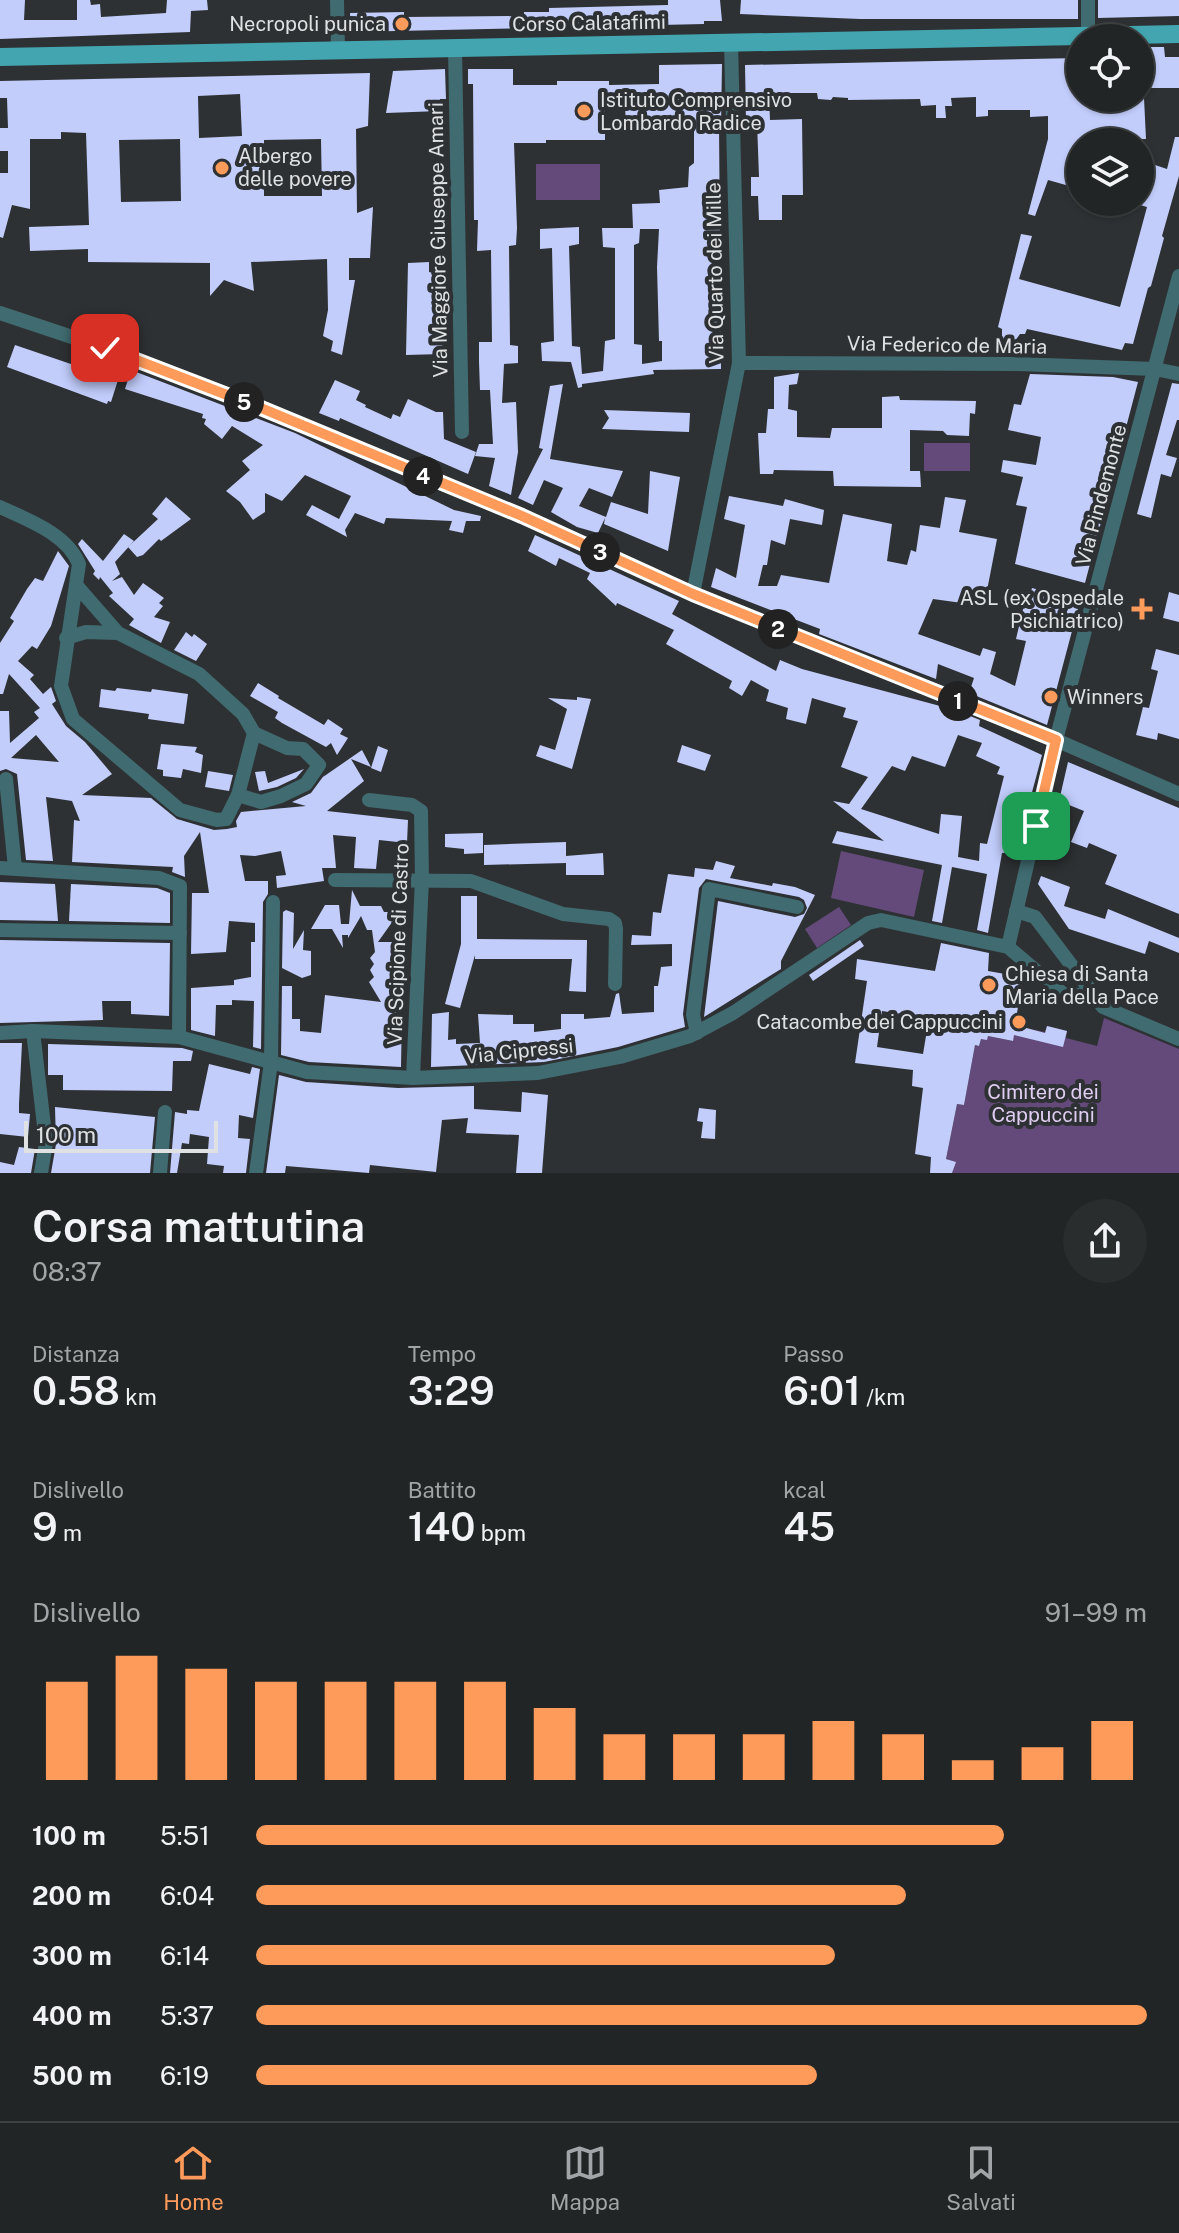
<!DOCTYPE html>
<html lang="it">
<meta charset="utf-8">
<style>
body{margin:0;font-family:"Public Sans",sans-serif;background:#2a2d2e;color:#f1f3f6;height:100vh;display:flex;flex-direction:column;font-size:30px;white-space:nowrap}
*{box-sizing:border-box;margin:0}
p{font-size:26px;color:#a2a5a7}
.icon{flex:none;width:44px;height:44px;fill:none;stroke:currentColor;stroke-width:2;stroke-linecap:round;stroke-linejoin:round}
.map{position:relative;height:1173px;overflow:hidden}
.details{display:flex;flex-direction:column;background:#222526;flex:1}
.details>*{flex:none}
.controls{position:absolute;left:1066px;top:24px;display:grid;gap:16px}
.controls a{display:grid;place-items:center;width:88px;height:88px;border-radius:50%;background:#222526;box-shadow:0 2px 6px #0004,0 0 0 2px #3f4243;font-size:40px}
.scale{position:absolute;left:24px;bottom:20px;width:194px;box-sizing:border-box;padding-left:8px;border:4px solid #dfe1e3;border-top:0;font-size:22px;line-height:28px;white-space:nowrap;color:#dfe1e3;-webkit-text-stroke:6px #2e3133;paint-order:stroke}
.pin{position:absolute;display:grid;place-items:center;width:68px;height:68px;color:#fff;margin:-34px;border-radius:16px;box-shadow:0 4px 12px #0006}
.km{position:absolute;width:40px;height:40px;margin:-20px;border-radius:50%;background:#222;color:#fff;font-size:22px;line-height:40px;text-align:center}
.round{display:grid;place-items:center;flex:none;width:84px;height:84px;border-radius:42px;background:#2a2d2e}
.headline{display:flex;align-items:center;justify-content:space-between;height:136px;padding:0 32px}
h1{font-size:44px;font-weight:600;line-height:60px}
.metrics{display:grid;grid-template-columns:repeat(3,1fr);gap:12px;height:136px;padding:8px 32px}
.metrics div{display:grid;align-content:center}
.metrics b{font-size:40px;font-weight:600}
.metrics small{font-size:22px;font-weight:400}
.metrics p{font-size:22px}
.chart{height:224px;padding:16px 32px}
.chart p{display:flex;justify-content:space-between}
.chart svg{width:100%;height:144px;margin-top:8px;stroke:#ff9b5a;stroke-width:6}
ul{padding:0 32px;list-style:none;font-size:26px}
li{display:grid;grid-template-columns:128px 96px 1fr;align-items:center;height:60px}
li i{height:20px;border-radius:10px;background:#ff9b5a}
.tabs{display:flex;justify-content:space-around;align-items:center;height:112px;border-top:2px solid #3f4243;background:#222526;font-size:22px;color:#a2a5a7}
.tabs a{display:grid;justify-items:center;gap:4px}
.tabs .active{color:#ff9b5a}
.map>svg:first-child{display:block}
</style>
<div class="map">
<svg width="1179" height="1173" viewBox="0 0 1179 1173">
<rect width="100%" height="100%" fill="#2e3133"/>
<!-- green -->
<g fill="#644a7a">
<rect x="536" y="164" width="64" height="36"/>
<rect x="924" y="443" width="46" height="28"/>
<polygon points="841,851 924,870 914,917 831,898"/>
<polygon points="839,907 851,925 817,948 805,929"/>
<polygon points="1104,1018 1179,1049 1179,1173 952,1173 955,1162 946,1159 957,1104 964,1105 975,1045 979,1046 981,1039 987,1039 988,1036 1012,1041 1015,1026 1045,1032 1047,1026 1067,1031 1066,1038 1097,1046"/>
</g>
<!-- building -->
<g fill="#c2cdfb" fill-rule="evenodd">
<polygon points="0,0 25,0 24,20 77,20 77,0 90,0 91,5 100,4 101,17 166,13 167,0 207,0 208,10 191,11 190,32 0,39"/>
<polygon points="668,0 720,0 722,21 704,21 704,24 351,32 350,13 404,12 404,17 524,16 524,12 549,12 549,8 668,5"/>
<polygon points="741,0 1078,0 1078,19 860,19 740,14"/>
<polygon points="1098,0 1179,0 1179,16 1098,18"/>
<polygon points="1149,47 1164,47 1165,57 1179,57 1179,88 1140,88 1140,63 1147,63"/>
<polygon points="1080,58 1080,98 1144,98 1146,139 1080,140 1080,189 1048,180 1035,216 1028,214 1048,139 1048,116 1030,117 1030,110 988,110 988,116 976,117 976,97 951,98 952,106 945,106 946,118 936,118 936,105 921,106 920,99 848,100 848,98 833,97 831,100 818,99 817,93 769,93 770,120 802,119 803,195 782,195 782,220 759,220 758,196 751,196 751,177 759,177 757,122 746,122 745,65"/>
<path d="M722 64 721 125H719L721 369 653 370 654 374 582 384V387L578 388 571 362 542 361 541 343 554 341 552 248 540 249V229L579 227V244L569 246 572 346 580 347 582 374 603 371 605 341 615 339V248L603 247 602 228H633L632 204 660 203 659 190 688 187 689 167 694 163V126H665L666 132H626L625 103H605V140H546V143H514L517 228 516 245 509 246 510 345 518 346V363L504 364 502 403 516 402 518 452 511 495 489 486 495 458 475 456 479 444H493L490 390H480L479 362V342H492L491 250 477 251 478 220H474L473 84H468V69H513V85H557V81H609V85L659 84V65ZM640 229H659L657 267 659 341H662V361L642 364V345L634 344V245L639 243Z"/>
<polygon points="445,69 446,99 440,99 440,111 386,113 393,71"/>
<path d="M370 73 368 126 356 129 357 213 373 207 370 258H349V280H355L342 355 331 351 333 341 323 336 328 310 327 259 251 262 254 291 224 280 210 296V263L88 262V249L30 251 29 227 89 225 86 133 61 132V139H30V209L12 205 3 238 0 237V173H8V151H0V128H8L7 98H0V81ZM240 94 242 136 199 138 198 96ZM180 139 181 201 121 202 119 140ZM321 139 322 196H264V140Z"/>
<polygon points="1175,137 1179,137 1179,176 1162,236 1164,238 1151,286 1148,288 1133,344 1125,343 1122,350 1027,329 1025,334 1020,334 1012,345 1005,344 1002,338 1002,329 998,327 1021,234 1032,236 1019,279 1120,307 1147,207 1140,205 1140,160 1167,169"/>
<polygon points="429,262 429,272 434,273 435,331 443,331 442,354 406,355 408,263"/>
<polygon points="15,345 118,380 111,402 108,401 107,404 7,367"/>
<polygon points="131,370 295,433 454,510 481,516 480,521 466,521 463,533 449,530 452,521 386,518 384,524 355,513 345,530 347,537 306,515 312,505 339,519 351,496 305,475 282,501 265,493 265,512 253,520 240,502 226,491 250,470 242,461 263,445 232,426 222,439 204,424 206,419 202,418 203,414 125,389"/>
<polygon points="799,373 797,384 789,385 788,409 797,411 797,437 830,438 832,428 882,428 882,397 899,396 900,400 976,401 975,414 970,413 969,436 947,435 943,431 910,430 910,471 920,471 921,487 834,486 833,471 774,470 773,474 760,474 758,433 766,433 768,409 774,409 774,377"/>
<polygon points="1030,374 1113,377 1138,382 1085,583 1015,564 1027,507 1016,505 1023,477 1001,472 1003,460 1036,465 1041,437 1008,430 1014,404 1021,405"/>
<polygon points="335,380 360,391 356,400 366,405 365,407 391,419 393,414 400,417 408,399 436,412 443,412 444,439 476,452 468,474 340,418 339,421 319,413"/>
<polygon points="1172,383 1179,384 1179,420 1177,420 1166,455 1177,458 1171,477 1161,474 1151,518 1137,514"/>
<polygon points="563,384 550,459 623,471 612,497 589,488 579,506 606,517 611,502 648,514 650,471 680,477 668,551 604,524 605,518 598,533 577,527 551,512 563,488 544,480 533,505 518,498 543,449 539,448 550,386"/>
<polygon points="604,410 690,413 689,432 602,429 609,418"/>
<polygon points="729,496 783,506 785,499 824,510 822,525 790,519 785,545 771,540 767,565 763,565 758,586 777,586 781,575 829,583 843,514 892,524 887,561 907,565 911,550 916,552 920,525 940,528 945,497 966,500 959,532 997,539 984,606 933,599 918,634 980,656 983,648 996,652 990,674 1015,686 1026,641 1016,639 1024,605 1027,605 1032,588 1080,601 1047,725 969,693 974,678 938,664 936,679 819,634 820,629 711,587 716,568 736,578 745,525 724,519"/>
<polygon points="166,497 191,519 161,541 159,539 143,555 137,557 128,547 158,519 152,514"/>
<polygon points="124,534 134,541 115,562 120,574 112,581 122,577 134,595 143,583 164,598 159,603 163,606 154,617 170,622 161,643 129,625 134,619 109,596 113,593 100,577 99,580 93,574 95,571 78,544 82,539 103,561"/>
<path d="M535 535 679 601 672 614 776 671 780 660 802 669 955 710 980 720 979 726 1042 755 1016 852 1002 853 988 933 977 930 987 874 952 867 942 923 932 921 942 865 832 843 837 831 884 841 833 801 849 804 868 777 841 767 858 721 843 717 846 708 812 698 806 724 786 719 788 708 766 701 769 690 751 680 742 696 729 688 732 681 666 644 674 630 617 603 616 606 587 579 590 573 559 558 556 566 528 551ZM958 735 982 743 976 756 1000 767 997 774 1004 776 987 844 980 843 979 861 958 857 962 816 941 814 939 834 861 809 892 766 905 771 912 756 945 767Z"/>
<path d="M58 551 69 566 51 626 37 649 32 646 18 661 34 675 30 679 43 694 51 687 56 701 52 704 66 726 85 742 112 774 82 795 151 798 177 819 214 830 227 829 237 827 236 821 241 812 306 806 292 802 311 793 325 774 323 777 362 750 371 767 351 759 364 781 327 811 408 820 407 843 379 840 376 869 354 868 356 837 333 835 336 868H322L324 881 277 888 276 876 286 875 281 851 255 856 240 855 245 881H268V894L263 902 261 1049 253 1047 254 1001 232 1000V1005H216L215 1036 191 1030V988L234 985V980L251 977V942H255V923L229 921 226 952 191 954 192 893H209L200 832 184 856 185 877 172 872 173 867 72 862 74 820 80 821 72 801 46 797 53 861 26 860 17 774 6 769 0 771V711H9L10 743 39 718 34 712 40 708 9 674 3 694H0V643L14 621 10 618 27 589 35 578 43 581ZM36 735 59 762 11 758Z"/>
<polygon points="1169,592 1179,595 1179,622 1163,618"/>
<polygon points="186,632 192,637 194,634 207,644 196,661 174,650"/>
<polygon points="1156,649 1179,655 1179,739 1158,733 1157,740 1136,735 1143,707 1149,708 1158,671 1151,669"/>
<polygon points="258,683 279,696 278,698 324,725 328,719 343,729 340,734 348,738 337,755 331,743 326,747 282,723 275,718 278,712 250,696"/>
<polygon points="117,688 151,692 152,689 188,694 184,724 148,719 149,714 99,707 101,689 115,691"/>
<polygon points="577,697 591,699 572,769 536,756 540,745 555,750 567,709 548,698 577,700"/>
<polygon points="161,744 197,747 195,752 203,755 201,773 183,769 181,778 163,776 163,770 157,769"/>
<polygon points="682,745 711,755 705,771 677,762"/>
<polygon points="378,746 388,750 381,772 371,768"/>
<polygon points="1068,762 1179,808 1179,914 1105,884 1117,855 1089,843 1087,848 1071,842 1084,811 1059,801"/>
<polygon points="304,769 296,778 277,787 259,791 255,772 265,771 268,783"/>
<polygon points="208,771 233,775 229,791 205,787"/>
<polygon points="483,833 483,853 464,854 464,849 445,847 445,834"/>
<polygon points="566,842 566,863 484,865 484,845"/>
<polygon points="603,853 604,875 566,875 566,856"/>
<polygon points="716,861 735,866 730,878 772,886 773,883 795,887 815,895 781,961 781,969 704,1017 718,901 795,917 804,914 807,908 804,900 799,897 706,879 699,888 683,1014 685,1027 618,1047 544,1062 431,1067 432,1014 449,1012 448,1040 456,1039 456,1044 480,1043 478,1014 513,1015 513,1024 534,1024 534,1032 561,1029 561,1014 584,1014 584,1019 610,1017 616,994 619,993 622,1014 654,1012 654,986 658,986 661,967 672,966 672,944 631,945 632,935 651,936 653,912 661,913 668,874 694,877 695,868 713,870"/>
<polygon points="1041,876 1070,887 1064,906 1105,919 1108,909 1179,938 1179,953 1149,941 1145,954 1069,929 1038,884"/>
<polygon points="0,882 55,884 58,921 0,920"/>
<polygon points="71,884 157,888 170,893 170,923 69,921"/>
<polygon points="352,890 360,906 381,906 384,912 392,912 395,918 378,942 393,942 394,950 403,953 401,1067 309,1062 281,1055 282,986 292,986 292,1019 300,1019 300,1031 321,1033 325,995 381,1002 369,982 374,977 370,970 374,964 370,958 375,952 372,930 367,930 361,916 348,938 348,935 342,935 343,948 332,929 311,929 325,905 339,905 341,924 349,924"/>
<polygon points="461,896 477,896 477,939 587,940 586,992 569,991 572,959 475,959 475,955 460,1008 445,1004 461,944"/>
<polygon points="286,910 294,913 293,949 304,930 303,950 311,951 311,975 302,978 282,968 283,912"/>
<polygon points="0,940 170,943 169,1016 131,1014 131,1001 102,1001 103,1020 0,1023"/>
<polygon points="860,940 864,946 813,981 809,975"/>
<path d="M941 943 989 953 988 971 1023 977 1015 1025 1045 1033 1047 1026 1067 1031 1063 1047 1014 1035 1013 1041 988 1036 987 1040 981 1039 979 1046 975 1045 964 1105 957 1104 946 1159 956 1162 952 1173H930L931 1157 915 1154 923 1088 912 1086 913 1070 855 1063 867 981 855 979 857 959 935 971ZM882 1011 929 1018 923 1054 877 1047Z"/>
<polygon points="0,1043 22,1043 19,1104 19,1113 30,1114 28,1137 0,1134"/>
<polygon points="48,1044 182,1048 193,1051 191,1061 173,1061 172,1091 63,1090 63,1075 48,1075"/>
<polygon points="209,1064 250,1074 252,1067 260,1069 253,1118 239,1115 238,1138 250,1139 246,1173 223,1173 224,1166 207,1164 209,1137 190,1134 189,1144 182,1143 177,1173 170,1173 175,1112 187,1114 187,1110 199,1111"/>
<polygon points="279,1075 306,1082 398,1088 474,1086 474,1109 521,1112 522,1092 548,1095 542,1173 516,1173 519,1135 466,1133 468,1118 442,1120 436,1172 370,1165 369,1173 286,1166 285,1173 266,1173"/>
<polygon points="55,1107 155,1117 150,1173 51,1173 56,1144"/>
<polygon points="699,1108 716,1110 715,1139 701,1138 703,1122 697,1121"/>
<polygon points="19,1147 35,1149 31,1173 0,1173 0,1162 14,1165"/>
</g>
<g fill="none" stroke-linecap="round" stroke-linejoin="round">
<!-- minor -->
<g stroke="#406b70" stroke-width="14">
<polyline points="337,0 338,50"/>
<polyline points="1088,0 1088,36"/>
<polyline points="455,48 462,432"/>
<polyline points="0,313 105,348 261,408 522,516 693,594 1056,740 1179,794"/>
<polyline points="739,363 1018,364 1155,369 1179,374"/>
<path d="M0 507C28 520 67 534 79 564L61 686 73 719 180 810 217 820 226 819 238 795 254 733 243 714 199 674 118 633 77 586"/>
<polyline points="693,594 739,363 731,43"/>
<polyline points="66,638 86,632 118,633"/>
<polyline points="6,779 15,868"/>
<polyline points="238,795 261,802 281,796 306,784 319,765 303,749 287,748 254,733"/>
<polyline points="369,800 412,805 421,811 422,879 413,1078"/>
<polyline points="0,868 159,878 180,886 179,1037"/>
<polyline points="335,880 471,881 563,914 609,919 615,923 616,929 615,984"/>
<polyline points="1016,911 1035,917 1103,1007 1179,1039"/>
<polyline points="0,930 180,933"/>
<polyline points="1008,947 1056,740 1179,276"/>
<polyline points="33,1031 46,1143 41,1173"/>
<polyline points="0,1033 33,1031 179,1037 307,1072 413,1078 538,1073 620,1057 690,1036 733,1013 868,923 881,920 1008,947 1067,997 1091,993"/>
<polyline points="697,1033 693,1015 709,889 797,907"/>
<polyline points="160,1173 165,1112"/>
<polyline points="256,1173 271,1062 273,902"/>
</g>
<!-- major -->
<polyline stroke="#42a5af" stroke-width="18" points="0,57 1179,34"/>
</g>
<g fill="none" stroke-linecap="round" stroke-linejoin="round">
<defs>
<polyline id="route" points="105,348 261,408 522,516 693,594 1056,740 1036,826"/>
</defs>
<!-- route casing -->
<use href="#route" stroke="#fff" stroke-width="16"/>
<!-- route -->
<use href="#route" stroke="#ff9b5a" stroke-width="10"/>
</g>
<!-- markers -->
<g fill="#ff9b5a" stroke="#2e3133" stroke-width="3">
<circle cx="402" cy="24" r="8"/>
<circle cx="584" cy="111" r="8"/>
<circle cx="222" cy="168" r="8"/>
<path d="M1138 597h8v8h8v8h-8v8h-8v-8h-8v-8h8z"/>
<circle cx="1051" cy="697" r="8"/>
<circle cx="989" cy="985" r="8"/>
<circle cx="1019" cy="1022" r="8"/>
</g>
<g text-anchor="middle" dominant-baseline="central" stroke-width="8" stroke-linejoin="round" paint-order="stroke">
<!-- street labels -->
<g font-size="20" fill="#dfe1e3" stroke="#2e3133">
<text transform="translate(589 23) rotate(-1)">Corso Calatafimi</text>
<text transform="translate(438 240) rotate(-91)">Via Maggiore Giuseppe Amari</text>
<text transform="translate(715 273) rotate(-91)">Via Quarto dei Mille</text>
<text transform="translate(947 345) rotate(1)">Via Federico de Maria</text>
<text transform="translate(1101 495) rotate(-75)">Via Pindemonte</text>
<text transform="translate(398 944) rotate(-88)">Via Scipione di Castro</text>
<text transform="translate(519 1051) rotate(-6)">Via Cipressi</text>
</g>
<!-- poi labels -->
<g font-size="20" fill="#dfe1e3" stroke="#2e3133" text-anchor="start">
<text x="386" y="24" text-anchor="end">Necropoli punica</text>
<text x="600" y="100">Istituto Comprensivo<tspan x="600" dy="23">Lombardo Radice</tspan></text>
<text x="238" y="156">Albergo<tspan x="238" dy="23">delle povere</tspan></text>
<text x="1124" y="598" text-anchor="end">ASL (ex Ospedale<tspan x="1124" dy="23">Psichiatrico)</tspan></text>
<text x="1067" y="697">Winners</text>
<text x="1005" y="974">Chiesa di Santa<tspan x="1005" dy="23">Maria della Pace</tspan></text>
<text x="1003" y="1022" text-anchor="end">Catacombe dei Cappuccini</text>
</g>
<!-- park labels -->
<g font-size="20" fill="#dfccf1" stroke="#2e3133">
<text x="1043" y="1092">Cimitero dei<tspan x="1043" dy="23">Cappuccini</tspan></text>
</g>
</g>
</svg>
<div class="controls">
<a><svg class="icon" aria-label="locate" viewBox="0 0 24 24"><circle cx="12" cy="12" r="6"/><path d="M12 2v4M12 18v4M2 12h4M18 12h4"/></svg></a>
<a><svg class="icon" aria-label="layers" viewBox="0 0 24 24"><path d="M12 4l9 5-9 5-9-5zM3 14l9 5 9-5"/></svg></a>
</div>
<div class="scale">100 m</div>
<div class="pin" style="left:1036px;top:826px;background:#1e9e55"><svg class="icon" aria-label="arrive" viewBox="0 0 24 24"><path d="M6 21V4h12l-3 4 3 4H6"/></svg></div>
<div class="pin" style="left:105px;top:348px;background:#d93025"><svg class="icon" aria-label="check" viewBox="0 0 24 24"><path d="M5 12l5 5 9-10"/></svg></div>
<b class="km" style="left:958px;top:701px">1</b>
<b class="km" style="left:778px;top:629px">2</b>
<b class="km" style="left:600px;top:552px">3</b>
<b class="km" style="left:423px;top:476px">4</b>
<b class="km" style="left:244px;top:402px">5</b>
</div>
<section class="details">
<div class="headline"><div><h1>Corsa mattutina</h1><p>08:37</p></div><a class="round"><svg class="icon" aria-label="share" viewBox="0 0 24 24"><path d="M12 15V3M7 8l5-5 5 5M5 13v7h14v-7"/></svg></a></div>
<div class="metrics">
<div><p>Distanza</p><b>0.58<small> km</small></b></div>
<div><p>Tempo</p><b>3:29</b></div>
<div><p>Passo</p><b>6:01<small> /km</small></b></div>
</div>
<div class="metrics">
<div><p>Dislivello</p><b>9<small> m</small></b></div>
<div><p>Battito</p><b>140<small> bpm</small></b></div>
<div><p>kcal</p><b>45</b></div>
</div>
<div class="chart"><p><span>Dislivello</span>91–99 m</p>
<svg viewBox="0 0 160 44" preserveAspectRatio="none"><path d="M5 44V14M15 44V6M25 44V10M35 44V14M45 44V14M55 44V14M65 44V14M75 44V22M85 44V30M95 44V30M105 44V30M115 44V26M125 44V30M135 44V38M145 44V34M155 44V26"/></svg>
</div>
<ul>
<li><b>100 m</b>5:51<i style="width:84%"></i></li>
<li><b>200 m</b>6:04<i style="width:73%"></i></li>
<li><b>300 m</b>6:14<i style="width:65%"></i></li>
<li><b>400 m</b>5:37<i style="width:100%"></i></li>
<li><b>500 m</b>6:19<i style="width:63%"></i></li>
</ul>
</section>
<nav class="tabs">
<a class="active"><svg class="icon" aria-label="home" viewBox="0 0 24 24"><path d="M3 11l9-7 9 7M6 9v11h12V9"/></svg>Home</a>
<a><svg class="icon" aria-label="map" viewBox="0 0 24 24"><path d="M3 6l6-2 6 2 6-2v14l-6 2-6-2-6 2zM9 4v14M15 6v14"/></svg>Mappa</a>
<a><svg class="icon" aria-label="saved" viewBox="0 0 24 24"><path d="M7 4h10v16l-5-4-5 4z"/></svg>Salvati</a>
</nav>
